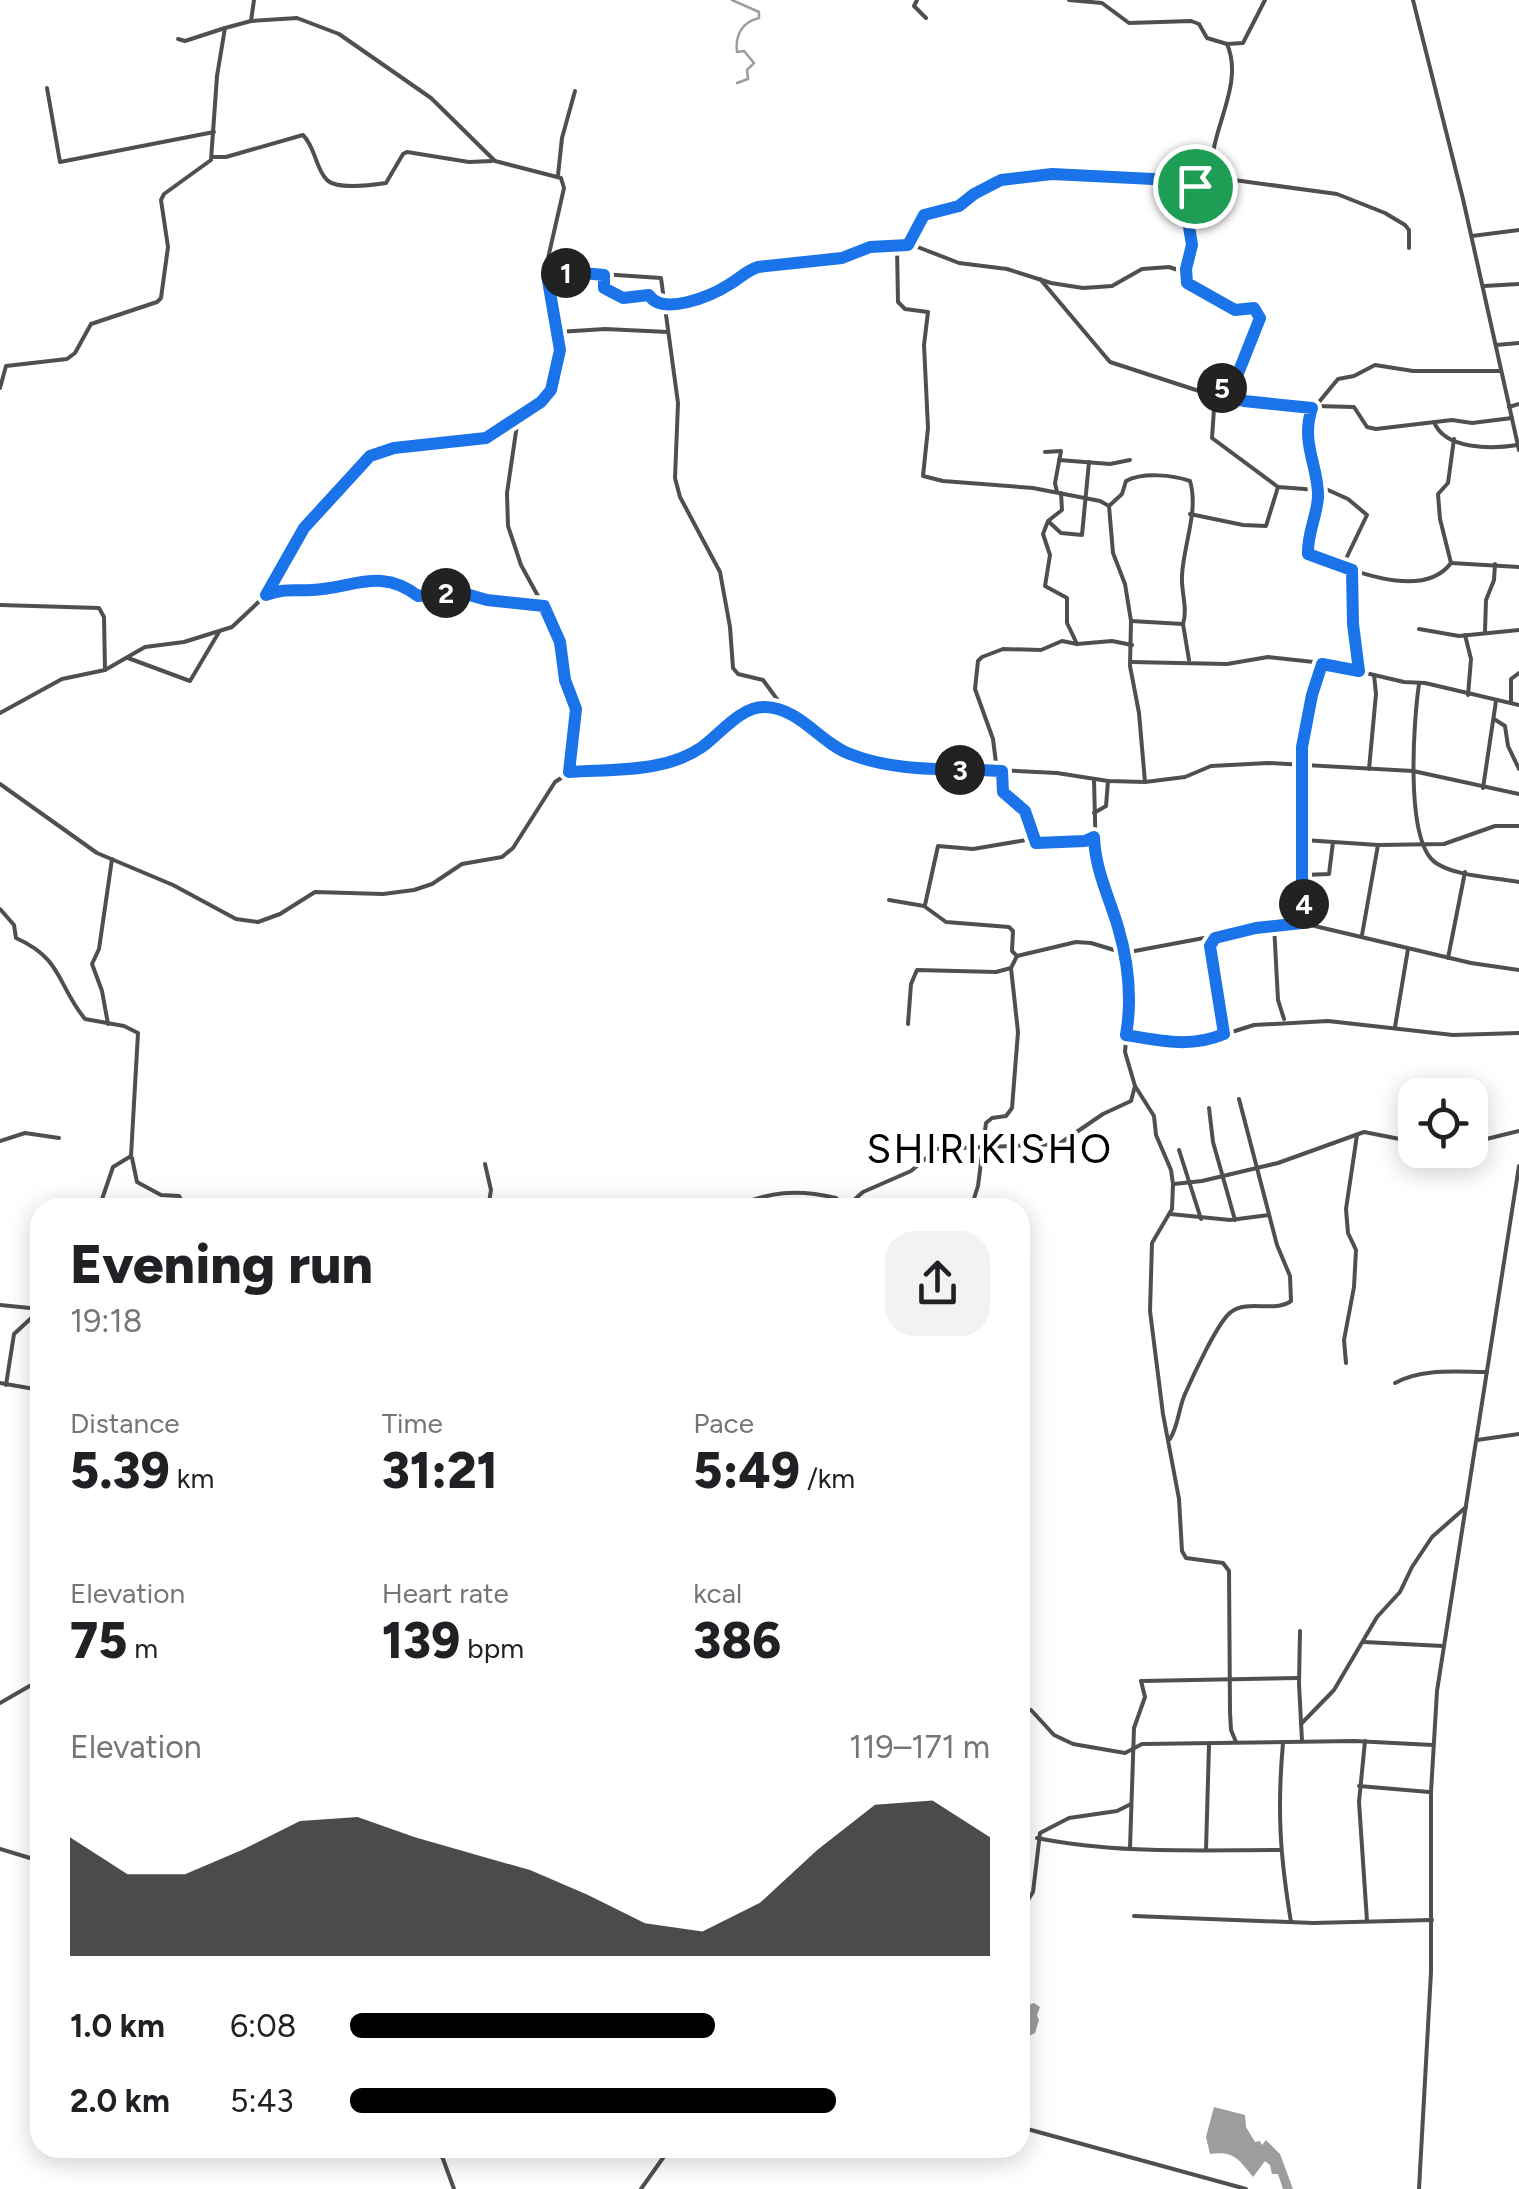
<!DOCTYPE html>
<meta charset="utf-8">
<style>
body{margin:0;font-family:Figtree,sans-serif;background:#f2f2f2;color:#202124;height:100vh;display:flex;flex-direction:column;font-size:38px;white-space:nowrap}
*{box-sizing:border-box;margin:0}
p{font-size:32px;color:#757577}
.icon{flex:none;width:55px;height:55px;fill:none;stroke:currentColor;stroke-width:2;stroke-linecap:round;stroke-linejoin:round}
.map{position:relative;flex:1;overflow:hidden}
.details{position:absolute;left:30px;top:1198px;width:1000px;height:960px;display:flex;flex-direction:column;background:#fff;border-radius:30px;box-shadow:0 5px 25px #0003}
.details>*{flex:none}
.buttons{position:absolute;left:1398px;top:1078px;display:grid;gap:20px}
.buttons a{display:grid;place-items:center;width:90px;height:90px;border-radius:20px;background:#fff;box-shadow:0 5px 25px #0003;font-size:50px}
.pin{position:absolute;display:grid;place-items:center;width:85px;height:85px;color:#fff;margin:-42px;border:5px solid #fff;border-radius:50%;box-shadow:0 2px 10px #0007}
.km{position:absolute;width:50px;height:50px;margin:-25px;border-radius:50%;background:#222;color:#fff;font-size:28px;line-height:50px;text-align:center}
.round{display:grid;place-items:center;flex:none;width:105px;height:105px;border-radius:30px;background:#f2f2f2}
.headline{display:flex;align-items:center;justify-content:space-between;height:170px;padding:0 40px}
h1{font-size:55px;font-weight:800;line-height:75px}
.figures{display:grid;grid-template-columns:repeat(3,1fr);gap:15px;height:170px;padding:10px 40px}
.figures div{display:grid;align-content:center}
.figures b{font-size:50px;font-weight:800}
.figures small{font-size:28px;font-weight:400}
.figures p{font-size:28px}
.chart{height:280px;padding:20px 40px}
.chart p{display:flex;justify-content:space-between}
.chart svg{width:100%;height:180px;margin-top:10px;fill:#000;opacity:.7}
ul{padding:0 40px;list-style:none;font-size:32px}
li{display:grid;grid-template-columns:160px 120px 1fr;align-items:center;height:75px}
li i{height:25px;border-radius:12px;background:#000}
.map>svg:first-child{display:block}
</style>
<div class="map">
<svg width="1519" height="2189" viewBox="0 0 1519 2189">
<rect width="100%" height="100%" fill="#fff"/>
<!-- water -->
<g fill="#9d9d9d">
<polygon points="1026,1998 1029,2005 1034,2003 1040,2007 1037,2015 1039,2020 1035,2033 1023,2039 1026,2044 1020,2044 1020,2001"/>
<path d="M1214 2107 1245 2115 1246 2127 1255 2142 1260 2141 1262 2145 1266 2140 1280 2154 1293 2189H1283L1278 2174H1272L1270 2165 1265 2161 1253 2177C1238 2158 1233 2151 1210 2154L1206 2137Z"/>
</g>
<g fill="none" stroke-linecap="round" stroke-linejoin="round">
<!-- stream -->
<path stroke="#9d9d9d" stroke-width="2.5" d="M732 0 759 12V18C742 22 735 35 737 52L744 51 754 63 747 70 748 79 737 83"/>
<!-- minor -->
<g stroke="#4f4f4f" stroke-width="4">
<polyline points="917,0 914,6 926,18"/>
<path d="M1069 0 1102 3 1129 23 1191 21 1199 24 1207 38 1227 44C1245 85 1209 131 1212 172L1195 186"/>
<polyline points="1413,0 1463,199 1519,450"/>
<polyline points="178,39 185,41 225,28"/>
<polyline points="1227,44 1243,43 1265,0"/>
<polyline points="47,88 60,162 214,132"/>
<path d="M212 157H226L303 135C316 148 315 168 327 180 337 190 372 185 386 183L403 154 407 152 469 162 492 161"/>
<polyline points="1212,172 1234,180 1337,194 1385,213 1405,225 1409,230 1409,248"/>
<polyline points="558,175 562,138 575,91"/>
<polyline points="1472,236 1519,230"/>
<polyline points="907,245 924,215 959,206 997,182 1019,177 1052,174 1191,180 1195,186 1184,196 1192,245 1186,269 1187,283 1235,310 1254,308 1260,322 1254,331 1237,377 1220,389 1199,391 1110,362 1040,279"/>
<polyline points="897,247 898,302 905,309 928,312 924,345 928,428 923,476 943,481 1033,488 1100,501 1109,506 1113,553 1125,584 1131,621 1130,666 1139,713 1145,782"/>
<polyline points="547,275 586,273 661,278 678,403 675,478 680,497 720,572 730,627 733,668 738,674 763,680 785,710"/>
<path d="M605 275 604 287C616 301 632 300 649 295L653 302 663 305"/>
<polyline points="1484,286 1519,284"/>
<polyline points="664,305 691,302 725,287 752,268 842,258 879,246 915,246 959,263 1007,269 1051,283 1083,288 1112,286 1142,269 1169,267 1184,272"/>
<polyline points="558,332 605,329 668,332"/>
<polyline points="1496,345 1519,343"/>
<polyline points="0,388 6,366 67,359 75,353 91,324 157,302 161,298 168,247 161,200 164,194 211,160 217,76 225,28 251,21 254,0"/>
<polyline points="1215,394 1212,438 1278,487 1318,490"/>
<polyline points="1217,395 1311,408"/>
<polyline points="1315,406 1354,407 1367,427 1376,429 1452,420 1472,423 1512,418"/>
<polyline points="1509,407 1519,404"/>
<polyline points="518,418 507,493 508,526 521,565 556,629 565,680 576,709 569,773"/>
<path d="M1434 422C1445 450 1492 449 1518 445"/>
<polyline points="1045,452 1061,451 1055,483 1057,492"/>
<polyline points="1059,460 1110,464 1130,460"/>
<path d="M1317 485C1318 508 1304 534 1309 555 1347 567 1421 603 1451 563L1440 519 1438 494 1448 483 1454 439"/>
<polyline points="1061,493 1062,510 1048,521 1043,534 1050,555 1045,586 1067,598 1067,623 1077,644"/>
<path d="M1109 506 1122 494 1126 481C1143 472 1173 475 1190 481 1199 511 1183 546 1182 576 1181 592 1188 608 1183 624"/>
<polyline points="1190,514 1243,525 1266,526 1278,487"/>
<polyline points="1048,521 1061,533 1082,535 1089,462"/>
<polyline points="1451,563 1519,567"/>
<polyline points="1343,565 1367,515 1348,499 1317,485 1308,456 1309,414 1338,379 1354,376 1375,365 1413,371 1501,371"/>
<polyline points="1353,571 1353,625 1359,671"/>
<path d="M266 595C283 588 295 591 312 590 354 588 380 567 419 596L459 593 487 599 543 606"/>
<polyline points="0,605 99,608 104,617 105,670"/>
<polyline points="1131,621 1183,624 1189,660"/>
<polyline points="1419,629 1459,636 1519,630"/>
<polyline points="1485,631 1486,600 1494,580 1495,564"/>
<polyline points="1465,635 1471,659 1468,695"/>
<polyline points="128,658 190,681 219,632"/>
<polyline points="1131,662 1227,664 1268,657 1323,663 1404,682 1425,683 1519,705"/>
<path d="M1419 684C1414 718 1404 842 1436 863 1457 877 1495 877 1519 882"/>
<polyline points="1511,703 1511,679 1519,673"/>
<polyline points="0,713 62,679 105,670 145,647 184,642 232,627 266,595 304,528 370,456 393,449 486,438 541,402 553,383 560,350 546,267 564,188 561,178 495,161 431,98 339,34 297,18 251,21"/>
<polyline points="1494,719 1505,726 1508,746 1519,769"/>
<polyline points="1369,769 1376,694 1374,675"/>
<polyline points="997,771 993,739 975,689 978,661 982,657 1003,649 1041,650 1062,641 1077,644 1112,641 1132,645"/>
<polyline points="1001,772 1003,792 1025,811 1035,843 1085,841 1094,837"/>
<polyline points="0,784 97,853 173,885 236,919 258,922 280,914 315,892 383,894 414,890 432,884 462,864 502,857 513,848 555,782 569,773 632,768 682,757 699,749 746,712 757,707 785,711 846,753 894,765 1057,773 1108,781 1145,782 1185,777 1211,766 1268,763 1413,771 1519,794"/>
<polyline points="1483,788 1496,701"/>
<polyline points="1094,813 1106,806 1108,781"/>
<polyline points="1304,840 1378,845 1362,935"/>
<polyline points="1378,845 1444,844 1495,826 1519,826"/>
<polyline points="1304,875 1329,874 1333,842"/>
<polyline points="889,900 924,906 946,922 1009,927 1013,931 1012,951 1017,956"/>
<polyline points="925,905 938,846 973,849 1032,839"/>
<path d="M0 909 14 925 16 938C63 959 57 985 85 1019L124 1026 138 1033 131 1156 113 1167 99 1208"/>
<polyline points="1302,923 1302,747 1312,695 1323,663"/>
<polyline points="1274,925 1278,1000 1284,1019"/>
<polyline points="1206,939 1216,973 1225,1034"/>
<polyline points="1448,958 1465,872"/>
<polyline points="108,1024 102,991 92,964 99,949 112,859"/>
<polyline points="908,1024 911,984 917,970 996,972 1011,968"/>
<polyline points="1395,1027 1408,949"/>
<polyline points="1126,1035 1179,1043 1200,1042 1254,1025 1328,1021 1453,1035 1519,1033"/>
<polyline points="1135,1086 1154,1116 1156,1135 1171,1170 1173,1184 1172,1209 1152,1243 1150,1311 1163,1414 1179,1499 1182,1551 1186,1558 1223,1563 1229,1571 1230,1712 1231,1730 1236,1742"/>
<polyline points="1209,1108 1213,1142 1235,1220"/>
<polyline points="0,1141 25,1133 59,1138"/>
<polyline points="1470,1143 1519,1131"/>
<polyline points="1179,1150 1201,1219"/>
<polyline points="132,1158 137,1182 161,1195 179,1196 187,1208"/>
<polyline points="485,1164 491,1190 488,1208"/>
<polyline points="1174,1184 1202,1181 1278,1163 1364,1132 1415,1142"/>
<path d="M733 1208C768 1191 798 1189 836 1198L843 1208"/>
<polyline points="845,1208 863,1192 911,1171 937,1149 1059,1144 1103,1114 1131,1101 1135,1086 1125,1052 1129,1009 1124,953 1096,859 1094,779"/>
<polyline points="971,1208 978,1186 986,1123 992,1118 1006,1116 1012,1108 1018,1032 1011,968 1017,956 1076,942 1091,943 1124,953 1257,928 1302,923 1471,963 1519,970"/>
<polyline points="1170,1214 1230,1220 1269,1215"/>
<polyline points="0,1305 40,1309"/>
<polyline points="1346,1363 1344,1340 1354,1287 1356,1250 1348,1233 1346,1209 1357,1135"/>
<polyline points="0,1383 40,1390"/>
<path d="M1395 1383C1422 1368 1457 1372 1487 1372"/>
<polyline points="6,1385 14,1334 40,1310"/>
<path d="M1170 1439C1179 1424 1178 1410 1185 1394 1192 1378 1218 1321 1231 1312 1248 1299 1274 1313 1291 1301L1290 1276 1277 1245 1239 1099"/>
<polyline points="1477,1440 1519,1434"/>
<polyline points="1300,1631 1299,1684 1302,1741"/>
<polyline points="1364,1642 1443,1646"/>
<polyline points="0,1703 40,1680"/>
<polyline points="1020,1705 1031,1710 1054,1735 1073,1744 1125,1753 1142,1744 1354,1741 1433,1745"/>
<polyline points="1301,1724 1334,1690 1377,1617 1400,1592 1412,1567 1432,1537 1466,1507"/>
<polyline points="1365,1741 1359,1802 1367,1921"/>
<path d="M1283 1743C1277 1810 1280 1856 1291 1922"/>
<polyline points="1359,1786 1429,1792"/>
<path d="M1037 1838C1116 1854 1199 1850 1279 1850"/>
<polyline points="1130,1848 1134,1728 1145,1697 1141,1681 1299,1678"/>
<polyline points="0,1849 40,1861"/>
<polyline points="1206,1850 1209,1745"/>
<polyline points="1020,1903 1028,1900 1033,1892 1040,1833 1069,1818 1117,1811 1131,1804"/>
<polyline points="1134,1916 1313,1923 1432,1920"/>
<polyline points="1020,2127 1246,2189"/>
<polyline points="439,2148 454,2189"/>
<polyline points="641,2189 670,2148"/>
<polyline points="1419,2189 1431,1972 1431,1792 1437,1691 1519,1166"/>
</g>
</g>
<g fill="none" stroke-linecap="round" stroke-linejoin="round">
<defs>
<path id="route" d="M1052 174 1194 181V187L1184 196 1192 245 1186 269 1187 283 1235 310 1254 308 1260 318 1237 376 1220 389 1209 392 1244 401 1312 408C1300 443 1319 467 1318 497 1317 516 1307 534 1308 554L1352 570 1353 624 1359 671 1322 664 1312 695 1302 747V923L1256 928 1215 938 1210 946 1224 1034C1191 1048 1160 1041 1126 1035 1132 1000 1128 961 1118 927 1109 897 1095 869 1094 837L1085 841 1036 843 1025 811 1003 792 1002 771C952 768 898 773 850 754 820 743 800 708 765 707 741 706 720 734 702 747 665 773 612 769 569 772L576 709 565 680 560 642 544 606 487 600 459 592 418 596C381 567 353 588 312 590 295 591 283 588 266 595L304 528 370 456 394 448 486 438 541 402 551 390 560 350 547 275 571 272 604 275V288L623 298 649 295C662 316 710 297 730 284 740 278 746 271 758 267L842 258 870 247 908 245 924 215 959 206 974 194 1001 180Z"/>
</defs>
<!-- route casing -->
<use href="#route" stroke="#fff" stroke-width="20"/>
<!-- route -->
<use href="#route" stroke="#1a73e8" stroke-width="12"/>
</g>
<g text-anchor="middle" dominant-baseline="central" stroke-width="8" stroke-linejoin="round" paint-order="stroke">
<!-- quarter labels -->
<g font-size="40" letter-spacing="2.5" fill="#000" stroke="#fff">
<text x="990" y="1149">SHIRIKISHO</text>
</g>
</g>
</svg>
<div class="buttons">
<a><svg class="icon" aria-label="locate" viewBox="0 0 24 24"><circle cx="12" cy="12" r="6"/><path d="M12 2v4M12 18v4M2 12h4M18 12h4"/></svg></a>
</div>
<div class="pin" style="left:1195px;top:186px;background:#1e9e55"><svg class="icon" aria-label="arrive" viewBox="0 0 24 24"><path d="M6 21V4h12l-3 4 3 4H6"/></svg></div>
<b class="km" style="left:566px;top:273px">1</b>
<b class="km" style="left:446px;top:593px">2</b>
<b class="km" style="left:960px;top:770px">3</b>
<b class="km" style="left:1304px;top:904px">4</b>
<b class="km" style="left:1222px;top:388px">5</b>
<section class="details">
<div class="headline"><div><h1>Evening run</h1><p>19:18</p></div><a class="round"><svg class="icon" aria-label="share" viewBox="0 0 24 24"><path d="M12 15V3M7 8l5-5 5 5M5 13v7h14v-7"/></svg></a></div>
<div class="figures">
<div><p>Distance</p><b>5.39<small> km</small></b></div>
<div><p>Time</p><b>31:21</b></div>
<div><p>Pace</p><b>5:49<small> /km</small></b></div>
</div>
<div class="figures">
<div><p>Elevation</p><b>75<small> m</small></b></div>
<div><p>Heart rate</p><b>139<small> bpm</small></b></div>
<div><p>kcal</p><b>386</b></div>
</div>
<div class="chart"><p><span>Elevation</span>119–171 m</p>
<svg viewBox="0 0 160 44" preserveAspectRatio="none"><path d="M0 44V15L10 24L20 24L30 18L40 11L50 10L60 15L70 19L80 23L90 29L100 36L110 38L120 31L130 18L140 7L150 6L160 15V44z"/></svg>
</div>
<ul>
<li><b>1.0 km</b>6:08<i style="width:57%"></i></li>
<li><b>2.0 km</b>5:43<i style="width:76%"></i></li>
</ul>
</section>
</div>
